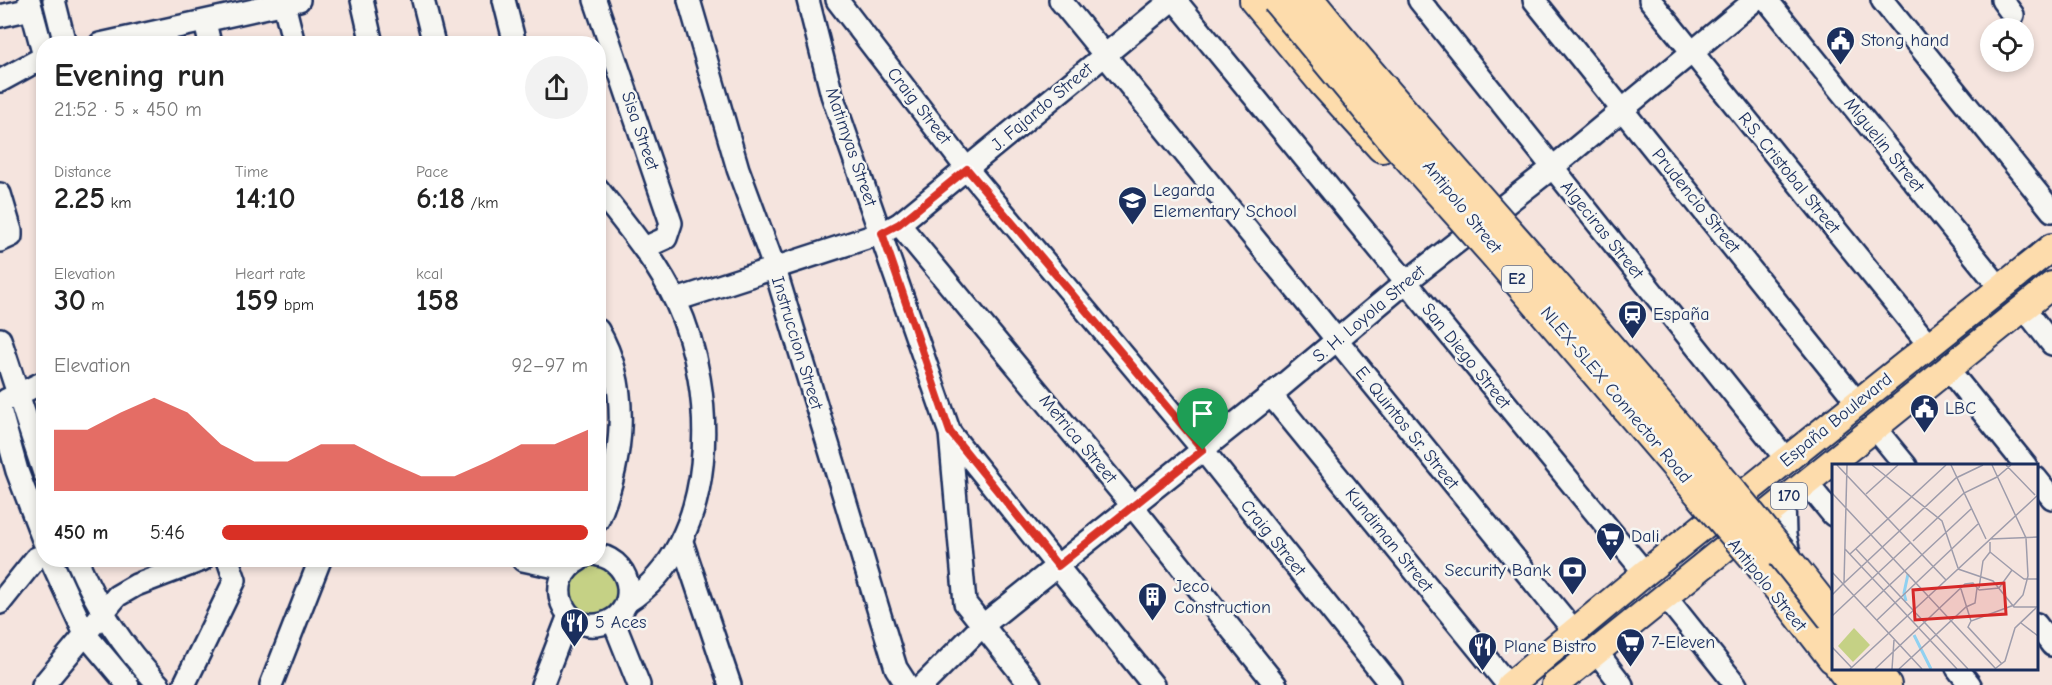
<!DOCTYPE html>
<meta charset="utf-8">
<style>
body{margin:0;font-family:"Comic Neue",sans-serif;background:#f2f2f2;color:#222;height:100vh;display:flex;flex-direction:column;font-size:22px;white-space:nowrap}
*{box-sizing:border-box;margin:0}
p{font-size:20px;color:#767676}
.icon{flex:none;width:33px;height:33px;fill:none;stroke:currentColor;stroke-width:2;stroke-linecap:round;stroke-linejoin:round}
.map{position:relative;flex:1;overflow:hidden}
.drawer{position:absolute;left:36px;top:36px;width:570px;height:531px;display:flex;flex-direction:column;background:#fff;border-radius:24px;box-shadow:0 3px 9px #0003}
.drawer>*{flex:none}
.controls{position:absolute;left:1980px;top:18px;display:grid;gap:12px}
.controls a{display:grid;place-items:center;width:54px;height:54px;border-radius:50%;background:#fff;box-shadow:0 3px 9px #0003;font-size:30px}
.pin{position:absolute;display:grid;place-items:center;width:51px;height:51px;color:#fff;margin:-62px -26px;border-radius:50% 50% 50% 0;rotate:-45deg;box-shadow:0 0 6px #0007}
.pin .icon{rotate:45deg}
.round{display:grid;place-items:center;flex:none;width:63px;height:63px;border-radius:32px;background:#f2f2f2}
.headline{display:flex;align-items:center;justify-content:space-between;height:102px;padding:0 18px}
h1{font-size:33px;font-weight:700;line-height:45px}
.stats{display:grid;grid-template-columns:repeat(3,1fr);gap:9px;height:102px;padding:6px 18px}
.stats div{display:grid;align-content:center}
.stats b{font-size:30px;font-weight:700}
.stats small{font-size:16px;font-weight:400}
.stats p{font-size:16px}
.chart{height:168px;padding:12px 18px}
.chart p{display:flex;justify-content:space-between}
.chart svg{width:100%;height:108px;margin-top:6px;fill:#d93025;opacity:.7}
ul{padding:0 18px;list-style:none;font-size:20px}
li{display:grid;grid-template-columns:96px 72px 1fr;align-items:center;height:45px}
li i{height:15px;border-radius:8px;background:#d93025}
.map>svg:first-child{display:block}
</style>
<div class="map">
<svg width="2052" height="685" viewBox="0 0 2052 685">
<rect width="100%" height="100%" fill="#f5e4de"/>
<filter id="ink" filterUnits="userSpaceOnUse"><feTurbulence type="fractalNoise" baseFrequency=".0167" numOctaves="2"/><feDisplacementMap in="SourceGraphic" scale="12" xChannelSelector="R" yChannelSelector="G"/><feConvolveMatrix kernelMatrix="1 2 1 2 8 2 1 2 1" color-interpolation-filters="sRGB"/></filter>
<g filter="url(#ink)">
<!-- green -->
<circle fill="#c5d185" stroke="#708072" stroke-width="1.5" cx="594" cy="591" r="25"/>
<g fill="none" stroke-linecap="round" stroke-linejoin="round">
<defs>
<g id="minor">
<polyline points="29,0 44,56"/>
<polyline points="54,0 65,44"/>
<polyline points="362,0 372,44"/>
<polyline points="423,0 434,44"/>
<polyline points="504,0 515,44"/>
<polyline points="595,0 671,223 666,238 644,248"/>
<polyline points="689,0 738,169 775,269 896,668 907,685"/>
<polyline points="808,0 832,95 950,433 965,603 1030,685"/>
<polyline points="837,0 967,169 1203,450 1391,685"/>
<polyline points="1060,0 1574,631"/>
<polyline points="1175,0 1645,573"/>
<polyline points="1419,0 1786,459"/>
<polyline points="1534,0 1858,403"/>
<polyline points="1650,0 1929,345"/>
<polyline points="1767,0 2001,289"/>
<polyline points="1882,0 2052,211"/>
<polyline points="2002,0 2013,15"/>
<polyline points="284,4 294,44"/>
<polyline points="0,16 31,9"/>
<polyline points="205,22 210,44"/>
<polyline points="100,44 299,0"/>
<polyline points="0,81 44,57"/>
<path d="M598 189C626 225 657 261 676 302 718 392 720 543 627 602"/>
<polyline points="0,194 11,231 11,236 0,241"/>
<polyline points="899,224 1122,493 1276,685"/>
<polyline points="676,300 882,233 899,224 1172,0"/>
<polyline points="2024,308 2052,344"/>
<path d="M598 330C632 388 623 462 598 520"/>
<polyline points="0,339 44,473"/>
<polyline points="1948,369 2026,466"/>
<polyline points="1271,395 1508,685"/>
<polyline points="6,400 44,382"/>
<polyline points="0,409 17,471 44,542"/>
<polyline points="1874,427 1906,466"/>
<polyline points="950,433 1153,685"/>
<polyline points="2036,478 2052,498"/>
<polyline points="1806,482 1833,515"/>
<polyline points="1784,499 1785,535 1791,562"/>
<polyline points="682,542 730,685"/>
<polyline points="51,560 85,634 128,685"/>
<path d="M77 560C98 609 122 646 159 685"/>
<polyline points="523,560 565,569"/>
<path d="M579 560C542 580 563 634 602 624 640 614 635 562 598 555"/>
<polyline points="1665,596 1736,685"/>
<polyline points="0,603 36,558 44,555"/>
<polyline points="613,620 639,685"/>
<polyline points="2036,624 2052,645"/>
<polyline points="1596,651 1622,685"/>
<polyline points="1957,668 1970,685"/>
<polyline points="43,685 117,596 136,585 202,560"/>
<polyline points="184,685 235,580 228,560"/>
<polyline points="271,685 320,560"/>
<polyline points="542,685 569,615"/>
<polyline points="923,685 982,626 1271,395 1406,282 1552,168 1755,0"/>
</g>
<g id="major">
<polyline points="1510,685 1645,573 2052,247"/>
<polyline points="1555,685 2052,285"/>
</g>
<g id="highway">
<polyline points="1255,0 1323,82 1382,147"/>
<polyline points="1756,559 1833,658"/>
<polyline points="1841,668 1854,685"/>
<polyline points="1873,668 1886,685"/>
</g>
</defs>
<!-- minor casing -->
<use href="#minor" stroke="#1b2f5e" stroke-width="26"/>
<!-- major casing -->
<use href="#major" stroke="#1b2f5e" stroke-width="30"/>
<!-- highway casing -->
<use href="#highway" stroke="#1b2f5e" stroke-width="34"/>
<!-- minor -->
<use href="#minor" stroke="#f6f6f2" stroke-width="21"/>
<!-- major -->
<use href="#major" stroke="#fddcac" stroke-width="26"/>
<!-- highway -->
<use href="#highway" stroke="#fddcac" stroke-width="30"/>
<defs>
<g id="highway-bridge">
<polyline points="1277,0 1394,141 1494,253 1756,559"/>
<path d="M1309 0C1374 81 1443 157 1511 235 1621 360 1730 486 1833 618"/>
</g>
</defs>
<!-- highway-bridge casing -->
<use href="#highway-bridge" stroke="#1b2f5e" stroke-width="34" stroke-linecap="butt"/>
<!-- highway-bridge -->
<use href="#highway-bridge" stroke="#fddcac" stroke-width="30"/>
</g>
</g>
<g fill="none" stroke-linecap="round" stroke-linejoin="round" filter="url(#ink)">
<defs>
<polygon id="route" points="967,169 1203,450 1058,566 950,432 882,233 899,224"/>
</defs>
<!-- route casing -->
<use href="#route" stroke="#fff" stroke-width="12"/>
<!-- route -->
<use href="#route" stroke="#d93025" stroke-width="8"/>
</g>
<!-- icons -->
<defs>
<symbol id="civic-pin" viewBox="-11 -11 22 30"><path d="M0 17L-7.5 6A9.5 9.5 0 1 1 7.5 6Z" fill="#1b2f5e" stroke="#f6f6f2"/><path d="M-.6-6.5H3V-4.5H.6V-3L4-1V1h2V6H-6V1h2V-1L-.6-3ZM-1.2 2.5V6h2.4V2.5Z" fill="#fff"/></symbol>
<symbol id="school-pin" viewBox="-11 -11 22 30"><path d="M0 17L-7.5 6A9.5 9.5 0 1 1 7.5 6Z" fill="#1b2f5e" stroke="#f6f6f2"/><path d="M0-5L7-2L0 1L-7-2ZM-4 1L0 2.5L4 1V4Q0 6-4 4Z" fill="#fff"/></symbol>
<symbol id="station-pin" viewBox="-11 -11 22 30"><path d="M0 17L-7.5 6A9.5 9.5 0 1 1 7.5 6Z" fill="#1b2f5e" stroke="#f6f6f2"/><path d="M-3-6H3Q5-6 5-4V2Q5 4 3 4L4.5 6H3L1.5 4h-3L-3 6H-4.5L-3 4Q-5 4-5 2V-4Q-5-6-3-6ZM-3.5-4v3h7v-3ZM-3.5 1v1.5H-2V1ZM2 1v1.5H3.5V1Z" fill="#fff"/></symbol>
<symbol id="supermarket-pin" viewBox="-11 -11 22 30"><path d="M0 17L-7.5 6A9.5 9.5 0 1 1 7.5 6Z" fill="#1b2f5e" stroke="#f6f6f2"/><path d="M-6-5.5h2.5l.6 2H6L4.5 2H-2.5L-4.4-4H-6ZM-1.5 3.2a1.3 1.3 0 1 0 .1 0ZM3 3.2a1.3 1.3 0 1 0 .1 0Z" fill="#fff"/></symbol>
<symbol id="bank-pin" viewBox="-11 -11 22 30"><path d="M0 17L-7.5 6A9.5 9.5 0 1 1 7.5 6Z" fill="#1b2f5e" stroke="#f6f6f2"/><path d="M-6-4H6V4H-6ZM0-2.3a2.3 2.3 0 1 0 0 4.6a2.3 2.3 0 1 0 0-4.6Z" fill="#fff"/></symbol>
<symbol id="building-pin" viewBox="-11 -11 22 30"><path d="M0 17L-7.5 6A9.5 9.5 0 1 1 7.5 6Z" fill="#1b2f5e" stroke="#f6f6f2"/><path d="M-4-6H4V6H1V3H-1V6H-4ZM-2.5-4.3h1.7v1.8h-1.7ZM.8-4.3h1.7v1.8H.8ZM-2.5-1h1.7V.8h-1.7ZM.8-1h1.7V.8H.8Z" fill="#fff"/></symbol>
<symbol id="restaurant-pin" viewBox="-11 -11 22 30"><path d="M0 17L-7.5 6A9.5 9.5 0 1 1 7.5 6Z" fill="#1b2f5e" stroke="#f6f6f2"/><path d="M-5-6h1v4h1v-4h1v4h1v-4h1v5L-1.5 .5V6h-2V.5L-5-1ZM5-6V6H3V1.5H1.5Q1.5-4 5-6Z" fill="#fff"/></symbol>
</defs>
<g fill-rule="evenodd">
<use href="#civic-pin" x="1824" y="24" width="33" height="45"/>
<use href="#school-pin" x="1116" y="184" width="33" height="45"/>
<use href="#station-pin" x="1616" y="298" width="33" height="45"/>
<use href="#civic-pin" x="1908" y="392" width="33" height="45"/>
<use href="#supermarket-pin" x="1594" y="520" width="33" height="45"/>
<use href="#bank-pin" x="1556" y="554" width="33" height="45"/>
<use href="#building-pin" x="1136" y="580" width="33" height="45"/>
<use href="#restaurant-pin" x="558" y="606" width="33" height="45"/>
<use href="#supermarket-pin" x="1614" y="626" width="33" height="45"/>
<use href="#restaurant-pin" x="1466" y="630" width="33" height="45"/>
</g>
<g text-anchor="middle" dominant-baseline="central" stroke-width="5" stroke-linejoin="round" paint-order="stroke">
<!-- shield labels -->
<g fill="#f6f6f2" stroke="#5d6b8a" stroke-width="1.5">
<rect x="1502" y="266" width="30" height="26" rx="4.5"/>
<rect x="1771" y="483" width="36" height="26" rx="4.5"/>
</g>
<g font-size="16" font-weight="bold" fill="#1b2f5e">
<text x="1517" y="279">E2</text>
<text x="1789" y="496">170</text>
</g>
<!-- poi labels -->
<g font-size="18" fill="#1b2f5e" stroke="#f6f6f2" text-anchor="start">
<text x="1861" y="40">Stong hand</text>
<text x="1153" y="190">Legarda<tspan x="1153" dy="21">Elementary School</tspan></text>
<text x="1653" y="314">España</text>
<text x="1945" y="408">LBC</text>
<text x="1631" y="536">Dali</text>
<text x="1551" y="570" text-anchor="end">Security Bank</text>
<text x="1174" y="586">Jeco<tspan x="1174" dy="21">Construction</tspan></text>
<text x="595" y="622">5 Aces</text>
<text x="1651" y="642">7-Eleven</text>
<text x="1504" y="646">Plane Bistro</text>
</g>
<!-- street labels -->
<g font-size="18" fill="#1b2f5e" stroke="#f6f6f2">
<text transform="translate(919 106) rotate(52)">Craig Street</text>
<text transform="translate(1042 107) rotate(-40)">J. Fajardo Street</text>
<text transform="translate(640 131) rotate(71)">Sisa Street</text>
<text transform="translate(1884 145) rotate(51)">Miguelin Street</text>
<text transform="translate(851 147) rotate(71)">Matimyas Street</text>
<text transform="translate(1789 173) rotate(51)">R.S. Cristobal Street</text>
<text transform="translate(1696 201) rotate(51)">Prudencio Street</text>
<text transform="translate(1462 207) rotate(51)">Antipolo Street</text>
<text transform="translate(1602 230) rotate(51)">Algeciras Street</text>
<text transform="translate(1369 314) rotate(-40)">S. H. Loyola Street</text>
<text transform="translate(797 343) rotate(73)">Instruccion Street</text>
<text transform="translate(1466 356) rotate(51)">San Diego Street</text>
<text transform="translate(1616 395) rotate(50)">NLEX-SLEX Connector Road</text>
<text transform="translate(1836 420) rotate(-39)">España Boulevard</text>
<text transform="translate(1407 428) rotate(51)">E. Quintos Sr. Street</text>
<text transform="translate(1078 439) rotate(50)">Metrica Street</text>
<text transform="translate(1273 538) rotate(51)">Craig Street</text>
<text transform="translate(1389 540) rotate(51)">Kundiman Street</text>
<text transform="translate(1767 585) rotate(51)">Antipolo Street</text>
</g>
</g>
<!-- overview -->
<g transform="translate(1832 464)">
<rect width="206" height="206" fill="#f5e4de"/>
<path d="M22 164 38 181 21 198 6 182Z" fill="#c5d185"/>
<path fill="none" stroke="#90d1f1" stroke-width="3" d="M74 137 72 129 76 110M82 171 99 205"/>
<path fill="none" stroke="#9e9cab" stroke-width="1.5" d="M5 1 114 116M40 1 110 57 126 104M119 1 154 75M160 1 194 74 196 112 191 131 182 141 139 157 136 163 170 200M174 1 203 31M0 29 164 205M34 30 66 1M158 75 206 73M81 77 132 29 165 13 179 1M158 78V88L180 106 192 115H206M13 85 125 205M24 85 136 205M18 90 114 1M126 105 161 117 182 143H205M0 108 90 205M12 119 124 14 151 1M147 124 151 97 158 88M129 125 139 157M147 126 167 124 180 106M0 131 12 119 15 1M33 144 139 45M0 152 78 79M45 156 146 60M189 159 206 172M0 183 20 204M164 204 173 197 183 164 204 144M18 205 206 31M43 205 133 120 141 119 147 126M60 205 62 176M67 205 134 143 143 139 145 124"/>
<path fill="#d62828" fill-opacity="0.15" stroke="#d62828" stroke-width="3" d="M172 119 174 150 83 156 81 126Z"/>
<rect width="206" height="206" fill="none" stroke="#1b2f5e" stroke-width="3"/>
</g>
</svg>
<div class="controls">
<a><svg class="icon" aria-label="locate" viewBox="0 0 24 24"><circle cx="12" cy="12" r="6"/><path d="M12 2v4M12 18v4M2 12h4M18 12h4"/></svg></a>
</div>
<div class="pin" style="left:1203px;top:450px;background:#1e9e55"><svg class="icon" aria-label="arrive" viewBox="0 0 24 24"><path d="M6 21V4h12l-3 4 3 4H6"/></svg></div>
<section class="drawer">
<div class="headline"><div><h1>Evening run</h1><p>21:52 · 5 × 450 m</p></div><a class="round"><svg class="icon" aria-label="share" viewBox="0 0 24 24"><path d="M12 15V3M7 8l5-5 5 5M5 13v7h14v-7"/></svg></a></div>
<div class="stats">
<div><p>Distance</p><b>2.25<small> km</small></b></div>
<div><p>Time</p><b>14:10</b></div>
<div><p>Pace</p><b>6:18<small> /km</small></b></div>
</div>
<div class="stats">
<div><p>Elevation</p><b>30<small> m</small></b></div>
<div><p>Heart rate</p><b>159<small> bpm</small></b></div>
<div><p>kcal</p><b>158</b></div>
</div>
<div class="chart"><p><span>Elevation</span>92–97 m</p>
<svg viewBox="0 0 160 44" preserveAspectRatio="none"><path d="M0 44V19L10 19L20 12L30 6L40 12L50 25L60 32L70 32L80 25L90 25L100 32L110 38L120 38L130 32L140 25L150 25L160 19V44z"/></svg>
</div>
<ul>
<li><b>450 m</b>5:46<i style="width:100%"></i></li>
</ul>
</section>
</div>
